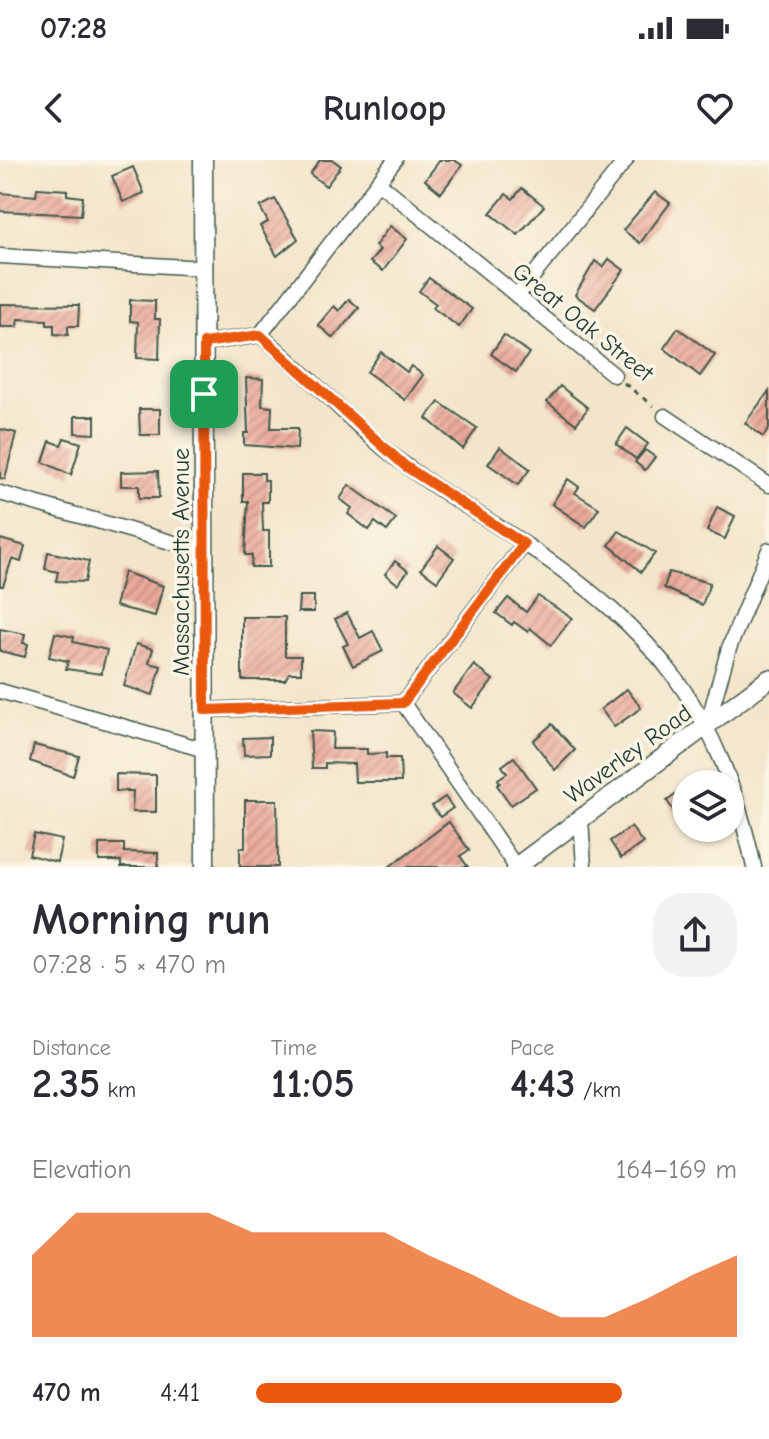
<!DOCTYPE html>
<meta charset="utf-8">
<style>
body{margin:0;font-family:"Comic Neue",sans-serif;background:#f2f2f3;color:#2b2b33;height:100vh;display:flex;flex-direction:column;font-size:30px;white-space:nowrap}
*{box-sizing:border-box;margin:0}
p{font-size:26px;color:#7c7c81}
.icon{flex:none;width:44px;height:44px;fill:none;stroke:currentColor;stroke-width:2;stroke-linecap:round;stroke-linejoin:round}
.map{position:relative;height:707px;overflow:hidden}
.details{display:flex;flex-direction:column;background:#fff;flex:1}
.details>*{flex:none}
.tools{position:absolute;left:672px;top:610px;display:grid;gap:16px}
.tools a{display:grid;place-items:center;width:72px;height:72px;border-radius:50%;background:#fff;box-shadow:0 2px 6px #0004;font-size:40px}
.pin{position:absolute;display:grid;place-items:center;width:68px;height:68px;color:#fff;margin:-34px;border-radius:16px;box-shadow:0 4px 12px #0006}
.round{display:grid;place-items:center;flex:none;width:84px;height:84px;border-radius:32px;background:#f2f2f3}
.overview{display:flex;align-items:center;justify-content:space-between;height:136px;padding:0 32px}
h1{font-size:44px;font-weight:700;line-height:60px}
.metrics{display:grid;grid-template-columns:repeat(3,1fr);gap:12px;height:136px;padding:8px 32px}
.metrics div{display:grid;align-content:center}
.metrics b{font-size:40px;font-weight:700}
.metrics small{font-size:22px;font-weight:400}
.metrics p{font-size:22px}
.chart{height:224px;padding:16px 32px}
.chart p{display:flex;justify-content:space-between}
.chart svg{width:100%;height:144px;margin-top:8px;fill:#ea580c;opacity:.7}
ul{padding:0 32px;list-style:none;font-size:26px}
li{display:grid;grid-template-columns:128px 96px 1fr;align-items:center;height:60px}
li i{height:20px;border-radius:10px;background:#ea580c}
.status{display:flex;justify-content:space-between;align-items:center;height:56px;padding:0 40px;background:#fff;direction:ltr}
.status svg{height:22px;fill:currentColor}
header{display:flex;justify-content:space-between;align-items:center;height:104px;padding:0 32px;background:#fff;font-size:36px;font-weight:700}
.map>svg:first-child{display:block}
</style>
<div class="status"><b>07:28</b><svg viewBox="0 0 49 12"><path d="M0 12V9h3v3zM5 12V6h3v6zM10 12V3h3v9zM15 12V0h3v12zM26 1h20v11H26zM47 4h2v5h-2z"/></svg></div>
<header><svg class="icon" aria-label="back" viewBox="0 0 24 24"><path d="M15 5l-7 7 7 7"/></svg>Runloop<svg class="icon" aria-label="heart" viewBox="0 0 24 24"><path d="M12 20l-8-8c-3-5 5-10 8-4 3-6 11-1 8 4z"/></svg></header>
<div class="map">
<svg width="769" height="707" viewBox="0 0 769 707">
<defs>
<pattern id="building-hatch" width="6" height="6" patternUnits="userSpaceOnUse" patternTransform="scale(2)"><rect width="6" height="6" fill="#eaa99a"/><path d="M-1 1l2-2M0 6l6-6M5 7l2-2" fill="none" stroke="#bd8b7e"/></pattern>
</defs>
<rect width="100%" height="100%" fill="#fcf5e5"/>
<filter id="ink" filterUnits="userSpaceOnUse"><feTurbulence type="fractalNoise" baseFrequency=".0125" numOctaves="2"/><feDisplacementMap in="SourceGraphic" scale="16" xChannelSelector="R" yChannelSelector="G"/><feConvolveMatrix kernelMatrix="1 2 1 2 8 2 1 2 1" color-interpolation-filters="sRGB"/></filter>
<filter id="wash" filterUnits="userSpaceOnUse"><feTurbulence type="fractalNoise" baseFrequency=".006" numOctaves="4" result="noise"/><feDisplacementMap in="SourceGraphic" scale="32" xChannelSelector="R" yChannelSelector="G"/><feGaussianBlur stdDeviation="1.8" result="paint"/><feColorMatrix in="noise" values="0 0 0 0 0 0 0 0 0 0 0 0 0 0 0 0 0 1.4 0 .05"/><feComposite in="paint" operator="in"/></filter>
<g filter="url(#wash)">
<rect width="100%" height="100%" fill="#f3e5ca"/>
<g id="blocks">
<!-- building -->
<g fill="url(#building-hatch)">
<polygon points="320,0 333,0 341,6 326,26 310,14"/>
<polygon points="440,0 454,0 462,5 441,33 425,20"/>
<polygon points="133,7 144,33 123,42 112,16"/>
<polygon points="37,28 67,30 67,35 83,37 81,55 0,51 0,33 36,36"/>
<polygon points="522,28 544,46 518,75 490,53 506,34 513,39"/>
<polygon points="655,32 670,43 640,83 623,70"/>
<polygon points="275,39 298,79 277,96 260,66 268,62 260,47"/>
<polygon points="390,66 407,79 383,111 370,102 380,90 375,86"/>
<polygon points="609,99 624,110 595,149 575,135 595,101 603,107"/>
<polygon points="429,118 472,149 459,167 433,148 436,144 419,131"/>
<polygon points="349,139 359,148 333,178 318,165 334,146 339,151"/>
<polygon points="130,140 155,141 155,159 160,159 159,199 137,198 138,162 130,161"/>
<polygon points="0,144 79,145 78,166 68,166 68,175 54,174 54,165 47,165 47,160 18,159 17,167 0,167"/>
<polygon points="678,168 715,195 700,216 664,188"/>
<polygon points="504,175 529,193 516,212 491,194"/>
<polygon points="381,192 407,212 411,206 423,215 405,240 367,212"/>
<polygon points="246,218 263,219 262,246 272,247 271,268 298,268 297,289 244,285 244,273 248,273"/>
<polygon points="560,226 588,248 576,264 547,242"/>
<polygon points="769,231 769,269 763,277 745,263"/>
<polygon points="439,242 477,268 463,289 426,258"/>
<polygon points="139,249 160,249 160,275 140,275"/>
<polygon points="75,256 95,256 95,274 75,273"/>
<polygon points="627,268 648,284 636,299 616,284"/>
<polygon points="0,269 16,273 5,319 0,318"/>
<polygon points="64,278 81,283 71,315 43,302 50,281 61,285"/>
<polygon points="500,287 530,309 518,325 488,304"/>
<polygon points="645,290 655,297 645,310 635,302"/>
<polygon points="158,311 159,338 139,338 139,326 121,326 121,312"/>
<polygon points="243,313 264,313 264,320 268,320 268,342 262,342 263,371 269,371 269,407 251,407 252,395 245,395 248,341 243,341"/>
<polygon points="568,319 579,327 575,333 599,348 586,367 552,344"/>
<polygon points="349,325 396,359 387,371 375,362 369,370 348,354 352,348 340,339"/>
<polygon points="717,347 735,356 725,379 707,371"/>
<polygon points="619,371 655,393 641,412 609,385"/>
<polygon points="0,379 25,386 21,402 12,399 3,426 0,426"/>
<polygon points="438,386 454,398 437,421 421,409"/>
<polygon points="48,392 89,401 85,422 56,421 58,412 45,409"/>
<polygon points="395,401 408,411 398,424 385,414"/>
<polygon points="124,412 163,426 155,456 115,446"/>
<polygon points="669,412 710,423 702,445 664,428"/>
<polygon points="299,436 314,436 314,452 298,452"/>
<polygon points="538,436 572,458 551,485 530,468 528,472 514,462 512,465 496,453 508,438 526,452"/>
<polygon points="347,453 360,478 373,471 383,491 353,506 343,486 348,484 335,459"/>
<polygon points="242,457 285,457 285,496 301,496 301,513 289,513 285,520 242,520"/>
<polygon points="0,469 25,474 23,483 28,484 25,497 0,491"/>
<polygon points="55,473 74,477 73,482 107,490 101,514 66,509 68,501 49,497"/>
<polygon points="136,484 153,489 149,503 161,506 153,535 124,526"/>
<polygon points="474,505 493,520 472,548 453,533"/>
<polygon points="627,529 641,548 614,567 601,549"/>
<polygon points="552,564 575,590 555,610 533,581"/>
<polygon points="310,571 333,572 332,589 367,589 367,594 386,593 386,598 400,598 401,622 355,622 354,604 325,603 325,608 312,608"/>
<polygon points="270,577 270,594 244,595 243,578"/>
<polygon points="34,585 79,596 73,616 30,601"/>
<polygon points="514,597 536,628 511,645 497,625 500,623 498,619 507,613 502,606"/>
<polygon points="116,614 156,615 156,652 132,652 133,631 116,631"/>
<polygon points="686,627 686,668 667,641"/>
<polygon points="445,637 453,648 440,657 432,646"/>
<polygon points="245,640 277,640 278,707 240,707 240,688 245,688"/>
<polygon points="449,662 469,690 460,696 468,707 389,707"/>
<polygon points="631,667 643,683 621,698 610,681"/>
<polygon points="34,674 62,680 57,702 29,695"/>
<polygon points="99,684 124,684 124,692 158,693 158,707 121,707 121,701 99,701"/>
</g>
</g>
</g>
<g filter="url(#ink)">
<use href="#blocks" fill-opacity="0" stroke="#3f564a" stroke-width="2"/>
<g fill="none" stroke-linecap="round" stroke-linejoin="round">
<defs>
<g id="street">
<polyline points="378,22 614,215"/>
<polyline points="0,96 203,108"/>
<polyline points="517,136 626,0"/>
<path d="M260 175C311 216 353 266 405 305 442 333 483 356 522 382 657 472 719 547 754 707"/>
<polyline points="260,175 395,0"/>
<polyline points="204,183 260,175"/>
<polyline points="665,256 769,325"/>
<polyline points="0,333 181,385 204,386"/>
<polyline points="0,531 205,590"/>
<polyline points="403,543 516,707"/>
<polyline points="205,550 403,543 524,384"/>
<polyline points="707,565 729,488 769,390"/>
<polyline points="581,658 584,707"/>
</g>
<g id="secondary">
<polyline points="203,0 205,707"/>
<polyline points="516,707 769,519"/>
</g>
</defs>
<!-- street casing -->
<use href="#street" stroke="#3f564a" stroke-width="17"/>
<!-- secondary casing -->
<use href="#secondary" stroke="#3f564a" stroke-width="21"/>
<!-- path -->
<polyline stroke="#3f564a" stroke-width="3" stroke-dasharray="6 6" stroke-linecap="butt" points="624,223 653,246"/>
<!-- street -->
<use href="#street" stroke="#fff" stroke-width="14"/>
<!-- secondary -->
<use href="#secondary" stroke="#fff" stroke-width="18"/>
</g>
</g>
<g fill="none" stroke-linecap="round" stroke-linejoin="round" filter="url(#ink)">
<defs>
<polygon id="route" points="260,175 405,306 524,384 403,543 205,550 204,183"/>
</defs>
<!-- route casing -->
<use href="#route" stroke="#fff" stroke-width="16"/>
<!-- route -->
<use href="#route" stroke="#ea580c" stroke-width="10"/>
</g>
<g text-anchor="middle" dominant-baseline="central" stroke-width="7" stroke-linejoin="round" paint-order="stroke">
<!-- street labels -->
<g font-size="24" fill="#1f3d34" stroke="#fcf5e5">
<text transform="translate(583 162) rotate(39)">Great Oak Street</text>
<text transform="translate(181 402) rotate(-90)">Massachusetts Avenue</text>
<text transform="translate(628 594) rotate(-36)">Waverley Road</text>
</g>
</g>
</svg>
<div class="tools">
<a><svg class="icon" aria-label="layers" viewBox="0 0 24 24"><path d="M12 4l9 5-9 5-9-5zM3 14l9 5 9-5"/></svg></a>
</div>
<div class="pin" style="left:204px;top:234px;background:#1e9e55"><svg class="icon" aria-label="arrive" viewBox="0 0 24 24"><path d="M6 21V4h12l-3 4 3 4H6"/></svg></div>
</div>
<section class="details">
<div class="overview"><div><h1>Morning run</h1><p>07:28 · 5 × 470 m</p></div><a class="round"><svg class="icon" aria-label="share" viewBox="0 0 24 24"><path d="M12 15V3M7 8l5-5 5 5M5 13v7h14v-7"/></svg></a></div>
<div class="metrics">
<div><p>Distance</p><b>2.35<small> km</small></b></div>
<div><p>Time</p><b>11:05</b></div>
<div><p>Pace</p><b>4:43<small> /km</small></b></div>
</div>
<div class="chart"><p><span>Elevation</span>164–169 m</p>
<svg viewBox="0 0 160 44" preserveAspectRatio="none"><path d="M0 44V19L10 6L20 6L30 6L40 6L50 12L60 12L70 12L80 12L90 19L100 25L110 32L120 38L130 38L140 32L150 25L160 19V44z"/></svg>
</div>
<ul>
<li><b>470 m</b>4:41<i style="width:76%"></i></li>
</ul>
</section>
